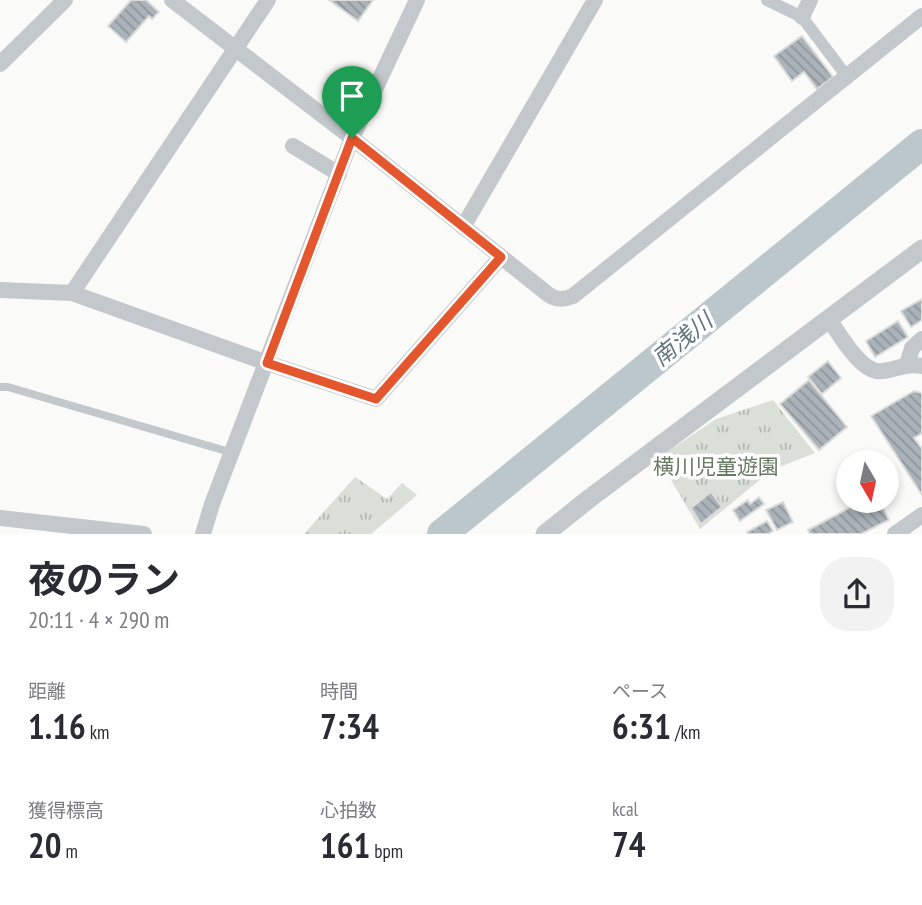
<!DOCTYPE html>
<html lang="ja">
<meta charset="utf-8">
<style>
body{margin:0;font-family:"PT Sans Narrow","Noto Sans JP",sans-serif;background:#f2f2f3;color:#2b2b33;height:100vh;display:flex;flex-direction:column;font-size:26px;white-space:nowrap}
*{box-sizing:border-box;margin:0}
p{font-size:23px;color:#7c7c81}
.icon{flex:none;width:38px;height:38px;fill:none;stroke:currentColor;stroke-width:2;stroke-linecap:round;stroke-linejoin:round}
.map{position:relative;height:534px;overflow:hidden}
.details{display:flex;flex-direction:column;background:#fff;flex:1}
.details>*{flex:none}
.needle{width:46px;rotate:171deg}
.tools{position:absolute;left:836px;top:450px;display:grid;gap:14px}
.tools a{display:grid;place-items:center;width:63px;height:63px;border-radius:50%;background:#fff;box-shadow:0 4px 10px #0003;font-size:35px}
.pin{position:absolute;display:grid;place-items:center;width:60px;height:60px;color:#fff;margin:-72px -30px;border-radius:50% 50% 50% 0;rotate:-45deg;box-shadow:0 0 7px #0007}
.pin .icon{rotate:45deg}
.round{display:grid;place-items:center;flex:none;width:74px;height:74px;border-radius:28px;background:#f2f2f3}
.overview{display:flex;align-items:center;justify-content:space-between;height:119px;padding:0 28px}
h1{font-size:38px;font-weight:700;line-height:52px}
.figures{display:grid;grid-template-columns:repeat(3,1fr);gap:10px;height:119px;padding:7px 28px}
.figures div{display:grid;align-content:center}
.figures b{font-size:35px;font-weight:700}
.figures small{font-size:19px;font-weight:400}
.figures p{font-size:19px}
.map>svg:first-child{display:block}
</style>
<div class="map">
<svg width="922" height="534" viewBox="0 0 922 534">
<defs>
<pattern id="grass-tufts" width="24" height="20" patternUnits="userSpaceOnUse" patternTransform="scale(1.75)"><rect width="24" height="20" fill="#dadfd7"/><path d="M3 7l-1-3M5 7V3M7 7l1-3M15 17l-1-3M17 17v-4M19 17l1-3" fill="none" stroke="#b4b9b4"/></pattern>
<pattern id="building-back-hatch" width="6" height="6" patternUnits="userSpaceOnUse" patternTransform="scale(1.75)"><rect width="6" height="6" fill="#aab3b9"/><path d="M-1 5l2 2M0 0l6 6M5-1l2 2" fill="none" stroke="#8e969c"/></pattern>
</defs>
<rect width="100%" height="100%" fill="#fafaf8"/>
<!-- grass -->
<g fill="url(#grass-tufts)">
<polygon points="773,400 815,453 772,470 700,529 658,458 716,419"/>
<polygon points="355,477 387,499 402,483 417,495 371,534 304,534"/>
</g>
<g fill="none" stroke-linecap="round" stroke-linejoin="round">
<!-- river -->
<polyline stroke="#bbc7cb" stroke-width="30" points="442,534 922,144"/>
</g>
<!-- building -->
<g fill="url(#building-back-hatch)" stroke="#dcdcda" stroke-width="2">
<polygon points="131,0 146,0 159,12 152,19 149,16 126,42 108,26"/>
<polygon points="329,0 373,0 358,21"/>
<polygon points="802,36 833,77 817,89 804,72 792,81 774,56"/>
<polygon points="922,299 922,320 911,327 901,311"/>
<polygon points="898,321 908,337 875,357 866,341"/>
<polygon points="828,361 841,378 822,394 808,377"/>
<polygon points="809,380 847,427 819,450 780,404"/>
<polygon points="914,391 922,393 922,433 914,438 922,449 922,495 871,416"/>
<polygon points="711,492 722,507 701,524 691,508"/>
<polygon points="759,497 764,504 740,521 733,510 748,500 750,504"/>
<polygon points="864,500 879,500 889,520 861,534 810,534 808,530"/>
<polygon points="783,502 793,522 777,530 766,510"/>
<polygon points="767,521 773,531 768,534 748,534 747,532"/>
</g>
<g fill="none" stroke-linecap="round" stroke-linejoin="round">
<!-- service -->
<polyline stroke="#c3c8cc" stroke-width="8" points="0,387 8,387 233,453"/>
<!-- pedestrian -->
<polyline stroke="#c3c8cc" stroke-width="12" points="767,0 802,17 848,78"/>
<!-- minor -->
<g stroke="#c3c8cc" stroke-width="16">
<path d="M172 0 352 138 549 295C557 300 564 300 573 296L922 16"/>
<polyline points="802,17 810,0"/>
<polyline points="0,64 65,0"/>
<polyline points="293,146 339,174"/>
<polyline points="463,227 595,0"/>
<polyline points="0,290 72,293 267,363 376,399 501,257"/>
<polyline points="72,293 268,0"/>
<path d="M829 319C840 335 862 375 883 371 898 369 907 363 922 366"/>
<polyline points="907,365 912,348 922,339"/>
<polyline points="0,518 144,534"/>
<polyline points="203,534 212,504 352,138 417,0"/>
<polyline points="895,534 922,515"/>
</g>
<!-- tertiary -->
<polyline stroke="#c3c8cc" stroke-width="19" points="545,534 590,498 922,249"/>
</g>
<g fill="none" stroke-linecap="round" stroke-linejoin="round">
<defs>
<polygon id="route" points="352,138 501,257 376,399 267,363"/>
</defs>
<!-- route casing -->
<use href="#route" stroke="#fff" stroke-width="14"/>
<!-- route -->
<use href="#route" stroke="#e4572e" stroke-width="9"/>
</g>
<g text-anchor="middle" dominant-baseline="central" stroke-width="7" stroke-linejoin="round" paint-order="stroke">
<!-- park labels -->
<g font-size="21" fill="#687a64" stroke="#fff">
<text x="716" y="466">横川児童遊園</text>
</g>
<!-- water labels -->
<g font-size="23" font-style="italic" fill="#60757c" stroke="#fff">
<text transform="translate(682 339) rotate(-39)">南浅川</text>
</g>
</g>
</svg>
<div class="tools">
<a><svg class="needle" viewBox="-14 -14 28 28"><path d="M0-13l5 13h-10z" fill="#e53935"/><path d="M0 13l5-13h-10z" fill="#7c7c81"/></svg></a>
</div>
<div class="pin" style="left:352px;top:138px;background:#1e9e55"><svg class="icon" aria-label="arrive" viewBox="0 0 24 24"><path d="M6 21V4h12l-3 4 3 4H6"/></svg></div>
</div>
<section class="details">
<div class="overview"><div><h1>夜のラン</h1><p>20:11 · 4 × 290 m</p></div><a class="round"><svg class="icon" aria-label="share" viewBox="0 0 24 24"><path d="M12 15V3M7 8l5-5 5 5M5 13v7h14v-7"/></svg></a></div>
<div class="figures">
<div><p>距離</p><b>1.16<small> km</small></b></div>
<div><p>時間</p><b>7:34</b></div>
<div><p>ペース</p><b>6:31<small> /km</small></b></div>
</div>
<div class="figures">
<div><p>獲得標高</p><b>20<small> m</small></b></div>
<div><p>心拍数</p><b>161<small> bpm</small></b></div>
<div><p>kcal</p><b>74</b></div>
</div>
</section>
